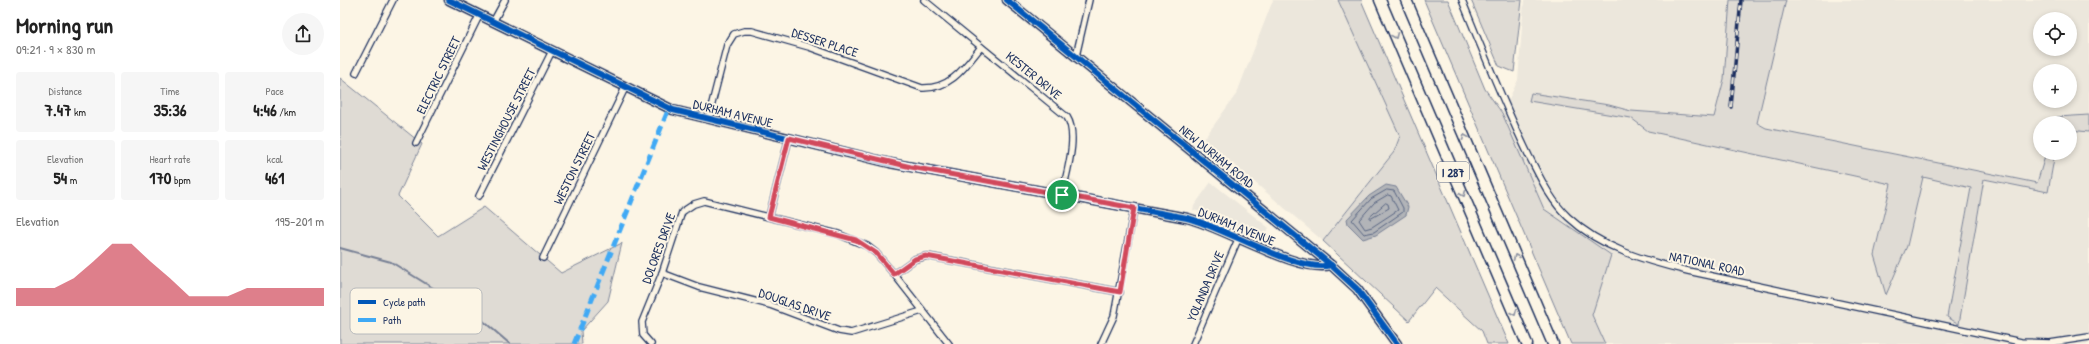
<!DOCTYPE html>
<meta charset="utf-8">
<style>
body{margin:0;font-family:"Patrick Hand",sans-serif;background:#f6f6f6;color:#222;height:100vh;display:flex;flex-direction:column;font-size:15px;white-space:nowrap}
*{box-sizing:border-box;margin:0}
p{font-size:13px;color:#767676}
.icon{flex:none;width:22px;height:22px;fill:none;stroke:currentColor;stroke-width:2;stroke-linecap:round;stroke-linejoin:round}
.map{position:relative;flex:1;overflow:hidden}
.drawer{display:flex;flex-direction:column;background:#fff;width:340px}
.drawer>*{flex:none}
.controls{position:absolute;left:1693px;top:12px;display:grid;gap:8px}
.controls a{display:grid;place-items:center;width:44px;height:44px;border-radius:50%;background:#fff;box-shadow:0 2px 6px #0003;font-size:20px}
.pin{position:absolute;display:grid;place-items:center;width:34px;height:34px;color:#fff;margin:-17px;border:2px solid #fff;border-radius:50%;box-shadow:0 1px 4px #0007}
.round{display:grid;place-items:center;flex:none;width:42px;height:42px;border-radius:21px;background:#f6f6f6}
.summary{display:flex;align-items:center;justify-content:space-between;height:68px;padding:0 16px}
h1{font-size:22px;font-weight:700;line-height:30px}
.metrics{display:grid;grid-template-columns:repeat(3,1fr);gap:6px;height:68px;padding:4px 16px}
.metrics div{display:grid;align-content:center;border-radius:4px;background:#f6f6f6;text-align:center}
.metrics b{font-size:17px;font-weight:700}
.metrics small{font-size:11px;font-weight:400}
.metrics p{font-size:11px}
.chart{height:112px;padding:8px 16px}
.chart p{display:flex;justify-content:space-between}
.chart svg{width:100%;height:72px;margin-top:4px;fill:#d1495b;opacity:.7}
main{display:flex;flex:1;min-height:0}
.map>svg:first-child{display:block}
</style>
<main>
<section class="drawer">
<div class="summary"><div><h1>Morning run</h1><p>09:21 · 9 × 830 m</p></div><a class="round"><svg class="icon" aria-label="share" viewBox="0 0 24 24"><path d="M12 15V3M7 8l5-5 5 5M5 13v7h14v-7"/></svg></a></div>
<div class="metrics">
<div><p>Distance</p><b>7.47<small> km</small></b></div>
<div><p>Time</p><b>35:36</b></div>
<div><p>Pace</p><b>4:46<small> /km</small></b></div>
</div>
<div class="metrics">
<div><p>Elevation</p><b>54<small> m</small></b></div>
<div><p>Heart rate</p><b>170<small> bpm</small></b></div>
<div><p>kcal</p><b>461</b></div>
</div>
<div class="chart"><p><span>Elevation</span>195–201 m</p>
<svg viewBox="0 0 160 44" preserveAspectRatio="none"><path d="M0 44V33L10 33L20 33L30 27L40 17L50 6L60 6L70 17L80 27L90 38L100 38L110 38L120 33L130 33L140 33L150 33L160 33V44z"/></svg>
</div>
</section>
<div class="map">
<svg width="1749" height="344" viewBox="0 0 1749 344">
<rect width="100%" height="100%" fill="#fcf5e5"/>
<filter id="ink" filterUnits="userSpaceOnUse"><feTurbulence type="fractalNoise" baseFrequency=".025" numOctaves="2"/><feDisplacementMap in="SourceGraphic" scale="8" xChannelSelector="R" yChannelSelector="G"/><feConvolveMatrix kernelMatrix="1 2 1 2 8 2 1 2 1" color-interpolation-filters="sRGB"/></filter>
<g filter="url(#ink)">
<!-- built -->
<g fill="#ece7dc" fill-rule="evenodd">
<polygon points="933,0 998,0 1060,135 1054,152 983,241 864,139 897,93"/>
<polygon points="1184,0 1390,0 1384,79 1374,117 1291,111 1269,105 1191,93 1189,101 1291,118 1308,131 1551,184 1534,255 1567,246 1583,176 1631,188 1607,317 1619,323 1644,179 1708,192 1715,153 1730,153 1730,130 1749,132 1749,344 1265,344 1252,315 1271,255 1204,209 1162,113 1178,80"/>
<path d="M1446 0H1749V115L1717 117 1715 123H1700V153H1706L1698 183 1426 128 1417 123ZM1700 19H1730V49H1700ZM1700 71H1730V101H1700Z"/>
<polygon points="871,182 929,228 921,237 866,213 853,210 854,206"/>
</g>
<!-- green -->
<g fill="#dfdbd4" stroke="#7d8599">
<polygon points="998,0 1021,0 1169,344 1147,344 1142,331 1095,288 1069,321 983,241 1054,152 1060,136"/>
<polygon points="1084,0 1108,0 1145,89 1162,113 1204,209 1271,255 1252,315 1265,344 1231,344"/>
<polygon points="1131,0 1182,0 1174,72 1159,66"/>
<polygon points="1390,0 1446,0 1417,123 1426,128 1697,183 1706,153 1715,153 1708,192 1644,179 1619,324 1607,317 1631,188 1583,177 1567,246 1546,295 1534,255 1551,184 1308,131 1291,118 1189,101 1191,93 1269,105 1291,111 1374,117 1384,79"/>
<polygon points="0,78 82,144 58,196 98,236 144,207 221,273 282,243 268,301 241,331 242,344 0,344"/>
<polygon points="1749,115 1749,132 1730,130 1730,123 1715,123 1717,117"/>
</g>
<!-- water -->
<polygon fill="#b2b4b8" stroke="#767f94" points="1046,185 1056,187 1068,207 1066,215 1036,235 1023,239 1008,224 1007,219 1029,196"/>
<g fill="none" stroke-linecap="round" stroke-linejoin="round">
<!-- shore -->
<g stroke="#576482" stroke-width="1">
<polygon points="1047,190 1054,191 1063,208 1063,212 1034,232 1024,234 1012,220 1031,199"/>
<polygon points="1048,195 1051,196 1058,210 1032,227 1025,229 1019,220 1034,203"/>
<polygon points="1046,203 1048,204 1049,208 1030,219 1030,217"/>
</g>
<!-- stream -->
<polyline stroke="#767f94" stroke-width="2" points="0,248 51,262 135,314 170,344"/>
<defs>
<g id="street">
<path d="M584 0 727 117C739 136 726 174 722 195"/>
<path d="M1122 0C1143 52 1164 105 1189 156 1200 177 1210 200 1228 217 1261 248 1305 261 1348 271L1681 342 1710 343 1749 337"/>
<polyline points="153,22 165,0"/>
<polyline points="736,56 749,0"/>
<polyline points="16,73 53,0"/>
<path d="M368 119 387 45 394 34 404 31H412L469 47 582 88C611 89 625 67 641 47"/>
<polyline points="76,143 139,16"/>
<polyline points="139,196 212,51"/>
<polyline points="429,217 449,138"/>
<polyline points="203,258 285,88"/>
<polyline points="322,273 359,287 430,305 499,331 511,333 582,311"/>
<polyline points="554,274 575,259 587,256 780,292"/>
<polyline points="311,344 303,335 302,322 322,273 342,212 354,204 364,201 498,234 527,246 536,253 554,274 609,344"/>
<polyline points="761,344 774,316 794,208"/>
<polyline points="853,344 899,237"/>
</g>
<g id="secondary">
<path d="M109 0 333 110 550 163 847 218C884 227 959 274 991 265"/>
<polyline points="667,0 991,265 1017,289 1057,344"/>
</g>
<g id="highway">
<polyline points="1040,0 1187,344"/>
<polyline points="1066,0 1213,344"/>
</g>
</defs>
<!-- street casing -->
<use href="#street" stroke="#1b2f5e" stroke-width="8"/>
<!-- secondary casing -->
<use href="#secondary" stroke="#1b2f5e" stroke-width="11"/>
<!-- highway casing -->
<use href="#highway" stroke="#1b2f5e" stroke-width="13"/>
<!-- street -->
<use href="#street" stroke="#fcf5e5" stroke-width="5.5"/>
<!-- secondary -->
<use href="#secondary" stroke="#fcf5e5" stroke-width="8"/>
<!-- highway -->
<use href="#highway" stroke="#fcf5e5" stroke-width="10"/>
<defs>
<polyline id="rail" points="1391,107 1401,0"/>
</defs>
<!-- rail casing -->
<use href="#rail" stroke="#1b2f5e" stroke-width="3.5"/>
<!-- rail -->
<use href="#rail" stroke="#fcf5e5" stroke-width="2" stroke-dasharray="6" stroke-linecap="butt"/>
<!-- quiet -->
<polyline stroke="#3fa9f5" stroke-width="5" stroke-dasharray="10 5" stroke-linecap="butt" points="234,344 329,108"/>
<defs>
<g id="cycleway">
<path d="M109 0 333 110 550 163 847 218C884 227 959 274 991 265"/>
<polyline points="667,0 991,265 1017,289 1057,344"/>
</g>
</defs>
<!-- cycleway casing -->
<use href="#cycleway" stroke="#fcf5e5" stroke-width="8"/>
<!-- cycleway -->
<use href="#cycleway" stroke="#0057b8" stroke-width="6"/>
</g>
<!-- one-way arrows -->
<defs><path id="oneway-chevron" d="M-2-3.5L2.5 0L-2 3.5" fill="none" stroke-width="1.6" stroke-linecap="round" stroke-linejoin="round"/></defs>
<g stroke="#8c92a2">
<use href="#oneway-chevron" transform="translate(1055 36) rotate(67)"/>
<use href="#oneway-chevron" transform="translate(1125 137) rotate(-113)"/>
<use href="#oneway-chevron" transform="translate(1123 194) rotate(67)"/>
<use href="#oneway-chevron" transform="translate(1176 257) rotate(-113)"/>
<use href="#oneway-chevron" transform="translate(1174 313) rotate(67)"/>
</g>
</g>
<g fill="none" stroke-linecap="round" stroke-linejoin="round" filter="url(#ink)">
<defs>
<polygon id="route" points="449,138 571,167 794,208 780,292 586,256 575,259 554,274 536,253 516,240 429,217"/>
</defs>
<!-- route casing -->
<use href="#route" stroke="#fff" stroke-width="8"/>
<!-- route -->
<use href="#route" stroke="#d1495b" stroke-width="5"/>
</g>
<g text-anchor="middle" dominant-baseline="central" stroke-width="4" stroke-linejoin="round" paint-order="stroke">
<!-- shield labels -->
<rect fill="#fcf5e5" stroke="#5e6a86" stroke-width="1" x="1097" y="162" width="32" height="20" rx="3"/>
<g font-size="12" font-weight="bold" fill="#1b2f5e">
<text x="1113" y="172">I 287</text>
</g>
<!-- street labels -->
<g font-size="13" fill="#1b2f5e" stroke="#fcf5e5">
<text transform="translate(485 42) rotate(18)">DESSER PLACE</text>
<text transform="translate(98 75) rotate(-64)">ELECTRIC STREET</text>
<text transform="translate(694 75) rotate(39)">KESTER DRIVE</text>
<text transform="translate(393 113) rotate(14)">DURHAM AVENUE</text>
<text transform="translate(166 119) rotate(-63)">WESTINGHOUSE STREET</text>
<text transform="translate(877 156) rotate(39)">NEW DURHAM ROAD</text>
<text transform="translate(234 168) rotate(-64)">WESTON STREET</text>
<text transform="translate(897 226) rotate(22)">DURHAM AVENUE</text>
<text transform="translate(318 248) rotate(-70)">DOLORES DRIVE</text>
<text transform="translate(1367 263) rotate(12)">NATIONAL ROAD</text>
<text transform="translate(865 286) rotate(-67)">YOLANDA DRIVE</text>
<text transform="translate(455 304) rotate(19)">DOUGLAS DRIVE</text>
</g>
</g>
<!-- legend -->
<rect x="10" y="288" width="132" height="46" rx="6" fill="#fcf5e5" stroke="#b8babc" stroke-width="1"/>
<rect x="18" y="300" width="18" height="4" fill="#0057b8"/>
<rect x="18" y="318" width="18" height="4" fill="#3fa9f5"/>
<g font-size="11" fill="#1b2f5e">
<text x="43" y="306">Cycle path</text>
<text x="43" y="324">Path</text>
</g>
</svg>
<div class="controls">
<a><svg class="icon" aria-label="locate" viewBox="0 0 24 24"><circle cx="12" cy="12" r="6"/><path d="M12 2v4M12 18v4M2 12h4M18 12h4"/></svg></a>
<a>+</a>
<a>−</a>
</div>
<div class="pin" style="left:722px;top:195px;background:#1e9e55"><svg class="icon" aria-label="arrive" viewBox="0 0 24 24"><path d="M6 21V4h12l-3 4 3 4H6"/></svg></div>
</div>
</main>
